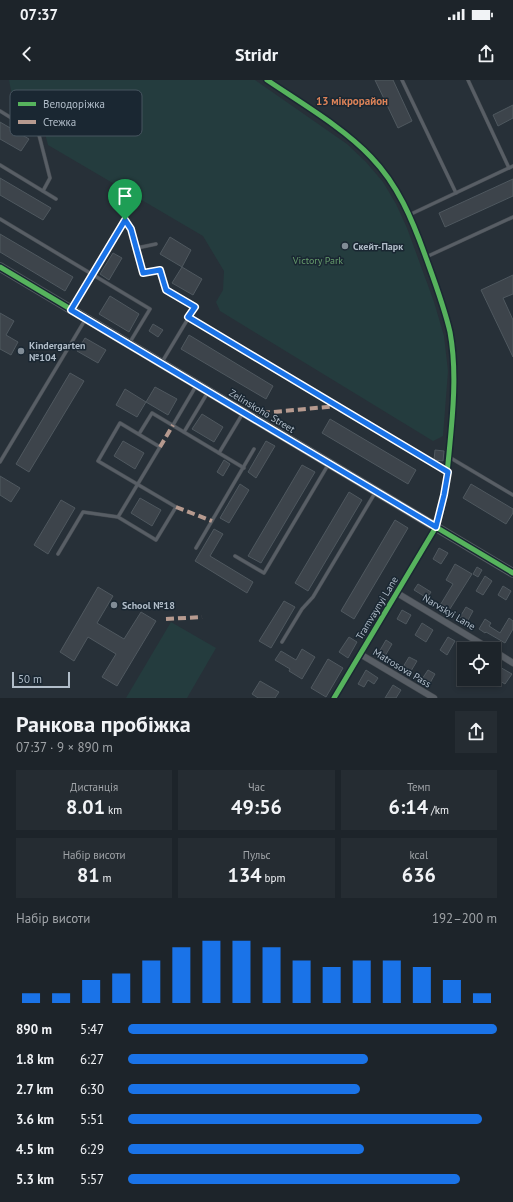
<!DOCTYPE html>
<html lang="uk">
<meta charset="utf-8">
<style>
body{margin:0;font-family:"PT Sans",sans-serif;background:#252c32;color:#f1f3f6;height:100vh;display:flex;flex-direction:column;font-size:15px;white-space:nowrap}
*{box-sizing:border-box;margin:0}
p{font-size:13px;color:#a0a4a8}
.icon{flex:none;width:22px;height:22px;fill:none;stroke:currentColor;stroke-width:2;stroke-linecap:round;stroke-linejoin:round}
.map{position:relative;height:618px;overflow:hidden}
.drawer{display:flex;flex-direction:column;background:#1d242a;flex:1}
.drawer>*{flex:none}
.tools{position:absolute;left:457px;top:562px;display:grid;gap:8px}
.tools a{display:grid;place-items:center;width:44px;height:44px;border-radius:0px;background:#1d242a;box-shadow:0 2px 6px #0003,0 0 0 1px #3b4147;font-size:20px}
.scale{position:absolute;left:12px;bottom:10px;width:58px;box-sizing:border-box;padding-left:4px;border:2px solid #b1bdc9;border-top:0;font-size:11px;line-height:14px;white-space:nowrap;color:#b1bdc9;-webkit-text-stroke:3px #1a2732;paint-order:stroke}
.pin{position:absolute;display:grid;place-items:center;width:34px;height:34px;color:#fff;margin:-41px -17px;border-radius:50% 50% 50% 0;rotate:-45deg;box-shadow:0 0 4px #0007}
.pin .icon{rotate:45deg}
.round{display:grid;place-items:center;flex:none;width:42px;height:42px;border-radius:0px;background:#252c32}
.head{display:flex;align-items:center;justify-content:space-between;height:68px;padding:0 16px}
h1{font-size:22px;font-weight:800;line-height:30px}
.figures{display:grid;grid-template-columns:repeat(3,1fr);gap:6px;height:68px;padding:4px 16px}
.figures div{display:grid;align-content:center;border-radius:0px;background:#252c32;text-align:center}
.figures b{font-size:20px;font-weight:800}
.figures small{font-size:11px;font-weight:400}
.figures p{font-size:11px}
.chart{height:112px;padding:8px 16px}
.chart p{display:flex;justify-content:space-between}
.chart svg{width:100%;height:72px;margin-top:4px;stroke:#1a73e8;stroke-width:6}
ul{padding:0 16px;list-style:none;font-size:13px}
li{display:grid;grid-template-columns:64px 48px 1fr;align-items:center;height:30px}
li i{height:10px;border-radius:5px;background:#1a73e8}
.status{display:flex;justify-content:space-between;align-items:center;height:28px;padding:0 20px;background:#1d242a;direction:ltr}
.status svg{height:11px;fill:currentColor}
header{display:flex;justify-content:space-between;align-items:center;height:52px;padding:0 16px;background:#1d242a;font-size:18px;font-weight:800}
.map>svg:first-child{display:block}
</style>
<div class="status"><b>07:37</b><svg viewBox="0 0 49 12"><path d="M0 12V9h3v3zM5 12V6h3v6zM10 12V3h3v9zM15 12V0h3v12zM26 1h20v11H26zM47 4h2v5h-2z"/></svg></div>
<header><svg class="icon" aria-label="back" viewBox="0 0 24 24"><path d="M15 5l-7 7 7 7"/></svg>Stridr<svg class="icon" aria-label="share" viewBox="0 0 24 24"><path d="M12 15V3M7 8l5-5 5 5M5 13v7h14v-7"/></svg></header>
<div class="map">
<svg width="513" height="618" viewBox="0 0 513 618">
<rect width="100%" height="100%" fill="#273038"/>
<!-- green -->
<g fill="#243c3e">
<polygon points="9,0 255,0 347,64 366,82 383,102 396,124 407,148 434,222 444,256 448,291 443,356 433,361 220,231 216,222 223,210 224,191 203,156 48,65 41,38 13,21"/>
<polygon points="171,542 216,568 187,618 126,618"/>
</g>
<!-- building -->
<g fill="#3d444b" stroke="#4f585f">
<polygon points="375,0 393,0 412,41 398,48"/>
<polygon points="513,25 513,38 498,46 493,35"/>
<polygon points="0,42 29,59 21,71 0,59"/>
<polygon points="0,98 51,128 43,140 0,115"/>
<polygon points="513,99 513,116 445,147 439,133"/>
<polygon points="0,154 73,197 65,211 0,172"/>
<polygon points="170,157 191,170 182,187 160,174"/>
<polygon points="113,173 122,178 109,200 100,194"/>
<polygon points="182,187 202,199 193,215 172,203"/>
<polygon points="513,195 513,214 503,218 513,240 513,277 481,210"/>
<polygon points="110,216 139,234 129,252 99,234"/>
<polygon points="0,233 14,241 6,255 18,262 11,275 0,269"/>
<polygon points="153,244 163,250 158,257 149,251"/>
<polygon points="189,255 273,306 266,319 181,269"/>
<polygon points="85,258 106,270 98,283 77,271"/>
<polygon points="70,293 84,301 29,392 16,384"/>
<polygon points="155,307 177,319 168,335 146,322"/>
<polygon points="125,309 146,322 137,337 116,325"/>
<polygon points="202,334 223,347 214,362 192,349"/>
<polygon points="330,339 416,390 408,404 322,353"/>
<polygon points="123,361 144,373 135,389 114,376"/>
<polygon points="266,361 275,366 256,398 248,392"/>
<polygon points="435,370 444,371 443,381 434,380"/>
<polygon points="224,380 230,384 223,396 217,392"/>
<polygon points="302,385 315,392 261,483 248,476"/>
<polygon points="0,396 20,408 11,422 0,415"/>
<polygon points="240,404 249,410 229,443 220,438"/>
<polygon points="471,404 513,429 513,433 506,444 463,418"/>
<polygon points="349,412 362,420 308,511 295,503"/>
<polygon points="140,418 161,430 152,446 131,433"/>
<polygon points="61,420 75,428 48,474 34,465"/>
<polygon points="395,440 408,448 354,539 341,531"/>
<polygon points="214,449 223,454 210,476 253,502 247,513 195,481"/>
<polygon points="439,468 448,473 441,484 433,479"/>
<polygon points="455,484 472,494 448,532 439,527 453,504 446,500"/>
<polygon points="477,487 482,490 478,497 473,494"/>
<polygon points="485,496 492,501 483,515 476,511"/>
<polygon points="418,504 431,512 427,518 414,510"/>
<polygon points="503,506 511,511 506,520 498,515"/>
<polygon points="98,507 113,516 97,543 124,559 141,532 156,541 117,606 102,597 116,574 88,557 74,581 60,572"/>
<polygon points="284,521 295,527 271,568 259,561"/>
<polygon points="466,527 473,531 467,542 460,537"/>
<polygon points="402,530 411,535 406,544 397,539"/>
<polygon points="509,538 513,541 513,549 505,563 486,552 485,553 479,549 485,539 491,543 489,546 500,553"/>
<polygon points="422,543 433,550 426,562 415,555"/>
<polygon points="349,557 357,562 348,578 339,572"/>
<polygon points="448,557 455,561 447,575 440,570"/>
<polygon points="386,560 392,564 385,576 379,572"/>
<polygon points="302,569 315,577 302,599 289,591 290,589 275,580 281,571 296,580"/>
<polygon points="409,577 417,581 411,591 403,587"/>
<polygon points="328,579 343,588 326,617 311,608"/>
<polygon points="498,586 512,594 505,604 498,600 501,596 494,592"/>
<polygon points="366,590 378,598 374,604 368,600 364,607 358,604"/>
<polygon points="428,590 435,594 430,603 422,599"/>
<polygon points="260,601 279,612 275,618 258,618 252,614"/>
<polygon points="393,605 401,610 396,618 385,618"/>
</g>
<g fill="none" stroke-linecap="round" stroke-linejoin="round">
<defs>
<g id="lane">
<polyline points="402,0 456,113"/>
<polyline points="468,0 509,88"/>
<polyline points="0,31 39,55 50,98 43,111"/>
<polyline points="0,85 56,119"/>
<polyline points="409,135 513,86"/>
<polyline points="0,139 150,229 130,262"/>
<polyline points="137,168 156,164"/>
<polyline points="426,177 513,137"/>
<polyline points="72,228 125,140 131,149 143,193 160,190 166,209 195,227 162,282"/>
<polyline points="188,237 446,391"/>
<polyline points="173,345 196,306"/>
<polyline points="184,352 208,312"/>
<polyline points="139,354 152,333 244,388"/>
<polyline points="219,373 243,333"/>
<polyline points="449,377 513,415"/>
<polyline points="0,382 85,240"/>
<polyline points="196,468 254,369"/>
<polyline points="58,474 83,432 118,437 156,460 176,427 98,381 120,343 160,367 118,437"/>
<polyline points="235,476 264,493 328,385"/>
<polyline points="282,562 302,529 313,517 375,413"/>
</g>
<g id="street">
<path d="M267 0C301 23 344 48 371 77 398 105 412 139 425 175 434 200 444 226 450 252 456 285 454 319 451 352 448 384 446 416 436 447L334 618"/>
<polyline points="397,513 490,569"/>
<polyline points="494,571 513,583"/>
<polyline points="360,574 434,618"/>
</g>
<polyline id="secondary" points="0,187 513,493"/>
</defs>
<!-- lane casing -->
<use href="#lane" stroke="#464c52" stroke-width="4"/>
<!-- street casing -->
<use href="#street" stroke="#464c52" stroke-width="7"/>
<!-- secondary casing -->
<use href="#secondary" stroke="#464c52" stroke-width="10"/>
<!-- lane -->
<use href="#lane" stroke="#585e65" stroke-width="3"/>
<!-- street -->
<use href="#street" stroke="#585e65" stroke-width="6"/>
<!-- secondary -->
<use href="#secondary" stroke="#5c626a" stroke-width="9"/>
<!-- quiet -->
<g stroke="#b69a8f" stroke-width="4" stroke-dasharray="8 4" stroke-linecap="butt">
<polyline points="262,333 338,326"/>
<polyline points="160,367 173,345"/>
<polyline points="176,427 212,441"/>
<polyline points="166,539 202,537"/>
</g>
<defs>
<g id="cycleway">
<path d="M267 0C301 23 344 48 371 77 398 105 412 139 425 175 434 200 444 226 450 252 456 285 454 319 451 352 448 384 446 416 436 447L334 618"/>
<polyline points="0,187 513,493"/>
</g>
</defs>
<!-- cycleway casing -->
<use href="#cycleway" stroke="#1a2732" stroke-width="8"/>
<!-- cycleway -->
<use href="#cycleway" stroke="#56b35d" stroke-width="5"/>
</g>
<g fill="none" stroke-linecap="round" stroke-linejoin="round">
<defs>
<polygon id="route" points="125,140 131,149 143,193 160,190 166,210 195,227 188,237 448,392 444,415 436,447 71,230"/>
</defs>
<!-- route casing -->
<use href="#route" stroke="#fff" stroke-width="8"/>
<!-- route -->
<use href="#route" stroke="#1a73e8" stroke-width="5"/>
</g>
<!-- markers -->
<g fill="#818c96" stroke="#1a2732" stroke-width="1.5">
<circle cx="345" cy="166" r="4"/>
<circle cx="21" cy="271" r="4"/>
<circle cx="114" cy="525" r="4"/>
</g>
<g text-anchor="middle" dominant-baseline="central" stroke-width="3" stroke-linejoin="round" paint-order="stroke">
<!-- poi labels -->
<g font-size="10" font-weight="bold" fill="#b1bdc9" stroke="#1a2732" text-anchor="start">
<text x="353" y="166">Скейт-Парк</text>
<text x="29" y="265">Kindergarten<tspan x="29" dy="12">№104</tspan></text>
<text x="122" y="525">School №18</text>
</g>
<!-- park labels -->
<g font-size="10" fill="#669c6c" stroke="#1a2732">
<text x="318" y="180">Victory Park</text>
</g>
<!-- street labels -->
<g font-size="10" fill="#b1bdc9" stroke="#1a2732">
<text transform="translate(262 331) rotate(31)">Zelinskoho Street</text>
<text transform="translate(377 528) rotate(-59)">Tramvaynyi Lane</text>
<text transform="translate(449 532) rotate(31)">Narvskyi Lane</text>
<text transform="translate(402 588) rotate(31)">Matrosova Pass</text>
</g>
<!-- neighbourhood labels -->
<g font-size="11" font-weight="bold" fill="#dd8358" stroke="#1a2732">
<text x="352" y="21">13 мікрорайон</text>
</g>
</g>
<!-- legend -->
<rect x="10" y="10" width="132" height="46" rx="6" fill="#1a2732" stroke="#47545f" stroke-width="1"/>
<rect x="18" y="22" width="18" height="4" fill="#56b35d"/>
<rect x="18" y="40" width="18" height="4" fill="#b69a8f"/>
<g font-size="11" fill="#b1bdc9">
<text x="43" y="28">Велодоріжка</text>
<text x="43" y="46">Стежка</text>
</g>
</svg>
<div class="tools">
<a><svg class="icon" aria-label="locate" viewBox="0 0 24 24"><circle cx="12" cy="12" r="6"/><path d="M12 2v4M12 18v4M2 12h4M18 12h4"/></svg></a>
</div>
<div class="scale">50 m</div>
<div class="pin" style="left:125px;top:140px;background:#1e9e55"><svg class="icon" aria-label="arrive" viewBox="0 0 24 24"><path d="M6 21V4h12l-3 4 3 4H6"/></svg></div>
</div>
<section class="drawer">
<div class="head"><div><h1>Ранкова пробіжка</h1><p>07:37 · 9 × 890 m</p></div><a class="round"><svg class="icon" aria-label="share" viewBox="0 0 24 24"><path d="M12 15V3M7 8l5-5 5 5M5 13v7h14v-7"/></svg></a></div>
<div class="figures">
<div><p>Дистанція</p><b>8.01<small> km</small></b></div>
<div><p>Час</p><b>49:56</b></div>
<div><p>Темп</p><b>6:14<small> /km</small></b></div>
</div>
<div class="figures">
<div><p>Набір висоти</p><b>81<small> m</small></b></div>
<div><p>Пульс</p><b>134<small> bpm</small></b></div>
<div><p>kcal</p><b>636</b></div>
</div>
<div class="chart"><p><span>Набір висоти</span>192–200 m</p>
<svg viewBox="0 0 160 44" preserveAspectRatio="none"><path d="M5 44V38M15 44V38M25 44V30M35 44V26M45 44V18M55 44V10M65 44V6M75 44V6M85 44V10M95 44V18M105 44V22M115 44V18M125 44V18M135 44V22M145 44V30M155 44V38"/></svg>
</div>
<ul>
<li><b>890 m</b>5:47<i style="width:100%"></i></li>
<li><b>1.8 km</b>6:27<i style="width:65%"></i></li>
<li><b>2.7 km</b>6:30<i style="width:63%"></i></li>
<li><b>3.6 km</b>5:51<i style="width:96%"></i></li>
<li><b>4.5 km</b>6:29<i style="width:64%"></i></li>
<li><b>5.3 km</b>5:57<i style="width:90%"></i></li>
</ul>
</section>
